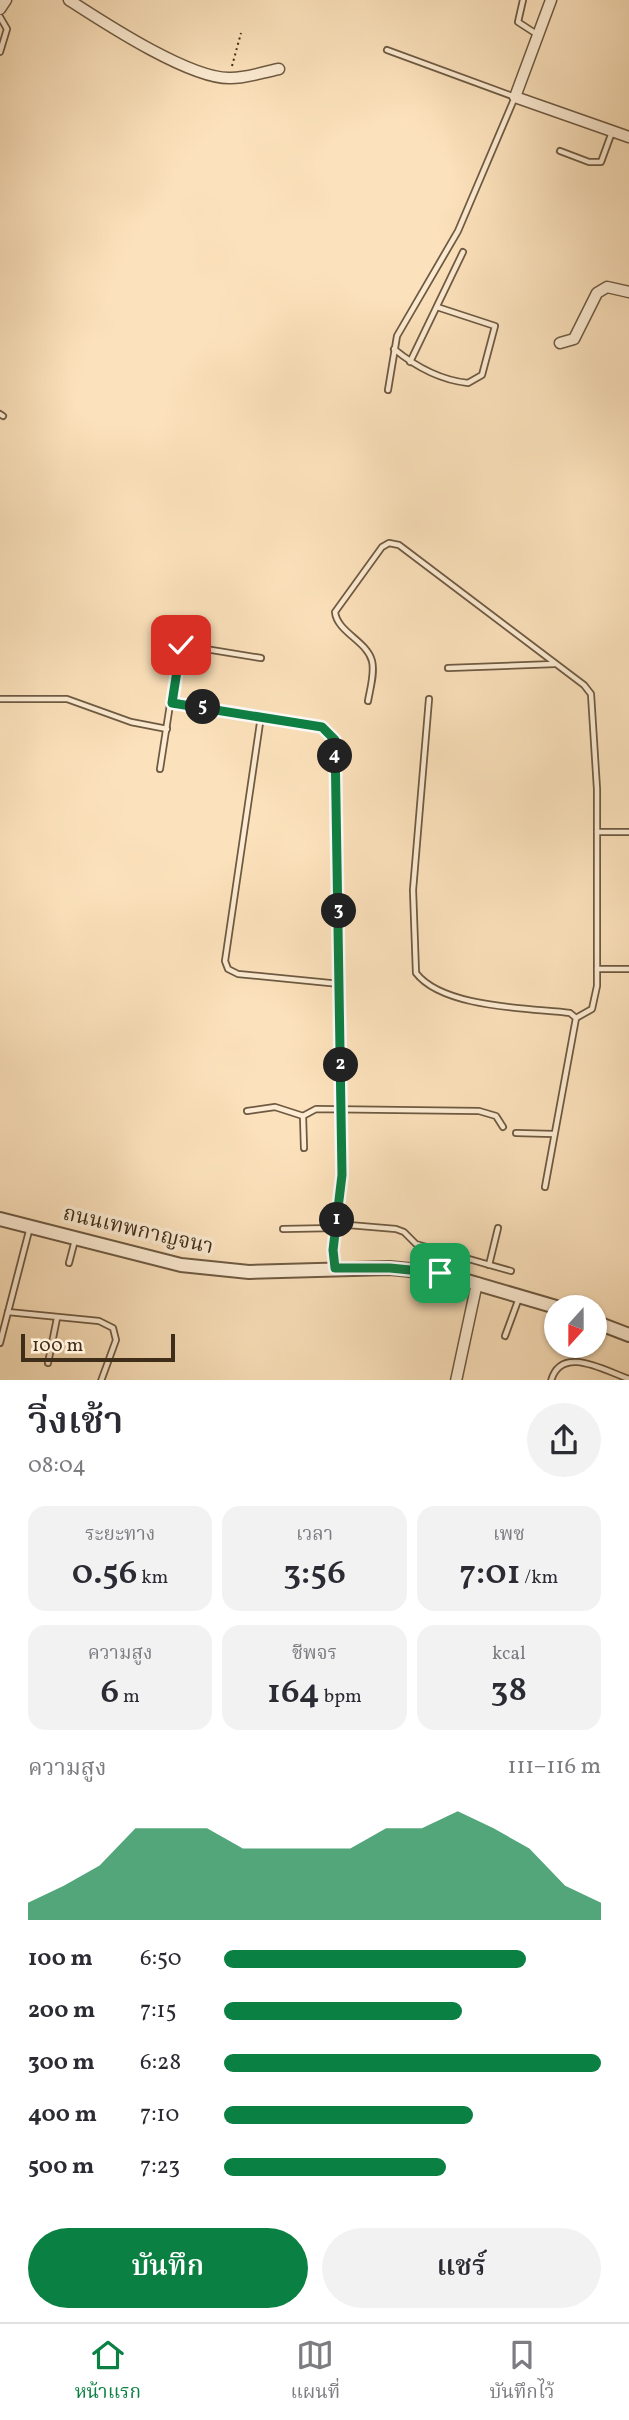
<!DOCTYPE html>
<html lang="th">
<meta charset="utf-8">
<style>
body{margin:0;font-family:Vollkorn,"Noto Serif Thai",serif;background:#f2f2f3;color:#2b2b33;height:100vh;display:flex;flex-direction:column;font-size:26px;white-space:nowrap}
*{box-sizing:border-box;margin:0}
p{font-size:23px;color:#7c7c81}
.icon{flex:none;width:38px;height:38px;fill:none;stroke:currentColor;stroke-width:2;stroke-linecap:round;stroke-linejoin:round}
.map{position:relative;height:1380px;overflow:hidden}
.details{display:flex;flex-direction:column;background:#fff;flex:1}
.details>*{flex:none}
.needle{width:46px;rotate:201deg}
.fabs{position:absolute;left:544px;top:1295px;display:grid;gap:14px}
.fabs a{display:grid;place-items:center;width:63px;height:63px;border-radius:50%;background:#fff;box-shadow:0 2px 5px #0004;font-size:35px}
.scale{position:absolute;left:21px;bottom:18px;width:154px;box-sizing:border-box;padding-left:7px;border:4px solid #3e2d19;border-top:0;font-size:19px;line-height:24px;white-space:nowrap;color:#3e2d19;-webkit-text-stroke:5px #fdecd3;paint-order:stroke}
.pin{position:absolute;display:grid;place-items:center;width:60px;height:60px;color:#fff;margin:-30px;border-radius:14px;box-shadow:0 4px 10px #0006}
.km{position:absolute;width:35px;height:35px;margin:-18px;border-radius:50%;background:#222;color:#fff;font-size:19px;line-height:35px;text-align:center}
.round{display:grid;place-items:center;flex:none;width:74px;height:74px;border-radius:37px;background:#f2f2f3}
.head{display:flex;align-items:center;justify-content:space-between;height:119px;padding:0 28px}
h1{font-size:38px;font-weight:600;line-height:52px}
.figures{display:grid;grid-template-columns:repeat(3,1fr);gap:10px;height:119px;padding:7px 28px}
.figures div{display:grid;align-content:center;border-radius:18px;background:#f2f2f3;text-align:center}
.figures b{font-size:35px;font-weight:600}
.figures small{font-size:19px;font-weight:400}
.figures p{font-size:19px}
.chart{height:196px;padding:14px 28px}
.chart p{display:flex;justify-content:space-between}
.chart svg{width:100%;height:126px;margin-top:7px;fill:#0b8043;opacity:.7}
.action{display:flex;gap:14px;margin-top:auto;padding:14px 28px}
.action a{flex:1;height:80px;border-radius:42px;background:#0b8043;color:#fff;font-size:28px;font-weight:600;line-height:80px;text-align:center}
.action a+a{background:#f2f2f3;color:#2b2b33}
ul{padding:0 28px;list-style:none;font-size:23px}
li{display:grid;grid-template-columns:112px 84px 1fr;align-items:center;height:52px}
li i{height:18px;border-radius:9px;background:#0b8043}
.tabs{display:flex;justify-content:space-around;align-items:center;height:98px;border-top:2px solid #e1e1e2;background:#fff;font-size:19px;color:#7c7c81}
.tabs a{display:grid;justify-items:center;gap:4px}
.tabs .current{color:#0b8043}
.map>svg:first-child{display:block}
</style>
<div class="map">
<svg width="629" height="1381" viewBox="0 0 629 1381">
<rect width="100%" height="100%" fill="#fce2bc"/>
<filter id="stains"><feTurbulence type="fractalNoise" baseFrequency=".00286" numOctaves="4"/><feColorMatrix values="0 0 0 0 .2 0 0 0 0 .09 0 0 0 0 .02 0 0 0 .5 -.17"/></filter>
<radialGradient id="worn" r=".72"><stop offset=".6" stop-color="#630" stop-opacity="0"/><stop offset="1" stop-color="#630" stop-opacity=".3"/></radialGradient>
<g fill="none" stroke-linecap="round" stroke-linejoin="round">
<defs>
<g id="service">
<polyline points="523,0 518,22 538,35"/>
<polyline points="0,17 7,29 0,52"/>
<polyline points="387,50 515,97 458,231 397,336 388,390"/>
<polyline points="560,151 589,162 601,162 612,132"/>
<path d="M394 349C416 367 440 380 468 383L482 375 495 326 437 307"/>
<polyline points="410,362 463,252"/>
<polyline points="0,414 3,416"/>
<polyline points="181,645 261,658"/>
<polyline points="448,668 555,664"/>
<polyline points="0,699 67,699 131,722 167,729"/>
<path d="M429 699 413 890 416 973C443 1008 528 1008 570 1013L576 1018 545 1187"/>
<path d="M368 701C370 689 375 673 372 661 367 641 337 632 335 612L382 547 389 543 399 545 584 685 591 694 597 789V986L592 1009 576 1018"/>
<polyline points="172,703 322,728 335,740 340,984"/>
<polyline points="261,716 225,961 228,969 238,974 340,984 342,1175 333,1250 335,1268"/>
<polyline points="160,769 182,627"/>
<polyline points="597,832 629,832"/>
<polyline points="597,969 629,969"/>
<polyline points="247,1111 275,1107 303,1116"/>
<polyline points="516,1133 554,1134"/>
<polyline points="304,1148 303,1116 316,1109 479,1111 496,1116 503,1127"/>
<polyline points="337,1224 396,1229 404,1232 416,1244 511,1271"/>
<polyline points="30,1227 8,1312 99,1321 113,1328 116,1340 101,1381"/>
<polyline points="283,1229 336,1228"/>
<polyline points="69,1263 75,1240"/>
<polyline points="489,1265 498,1228"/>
<polyline points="505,1336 519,1298"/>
<polyline points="0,1343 8,1312"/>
<polyline points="48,1363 57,1318"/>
<path d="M551 1381C561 1344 605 1371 629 1379"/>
</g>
<g id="minor">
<path d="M69 0C103 22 191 80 231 78 247 78 263 72 279 69"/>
<polyline points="551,0 515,97 629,137"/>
<polyline points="0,9 6,0"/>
<polyline points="560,343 574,339 597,293 607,287 629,292"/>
<polyline points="456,1381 477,1283"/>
</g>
<g id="tertiary">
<polyline points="0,1219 181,1265 249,1272 390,1268 440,1273 556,1307"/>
<polyline points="595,1322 629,1335"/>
</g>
</defs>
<!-- service casing -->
<use href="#service" stroke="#6e5a42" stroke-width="8"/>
<!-- minor casing -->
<use href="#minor" stroke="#6e5a42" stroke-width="13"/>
<!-- tertiary casing -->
<use href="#tertiary" stroke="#6e5a42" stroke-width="16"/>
<!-- path -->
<polyline stroke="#3e2d19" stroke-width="2" stroke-dasharray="2 3.5" stroke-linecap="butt" points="232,66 241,33"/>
<!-- service -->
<use href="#service" stroke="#fdecd3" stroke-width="4.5"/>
<!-- minor -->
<use href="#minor" stroke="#fdecd3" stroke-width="10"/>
<!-- tertiary -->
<use href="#tertiary" stroke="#fdecd3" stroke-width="12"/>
</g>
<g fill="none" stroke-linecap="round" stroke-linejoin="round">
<defs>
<polyline id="route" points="181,645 172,703 322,727 335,740 342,1175 333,1250 335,1268 390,1268 440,1273"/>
</defs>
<!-- route casing -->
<use href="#route" stroke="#fff" stroke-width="14"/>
<!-- route -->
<use href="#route" stroke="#0b8043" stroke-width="9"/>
</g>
<g text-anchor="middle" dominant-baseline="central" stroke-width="7" stroke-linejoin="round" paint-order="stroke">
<!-- street labels -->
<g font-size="21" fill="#3e2d19" stroke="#fdecd3">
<text transform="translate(138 1231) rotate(13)">ถนนเทพกาญจนา</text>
</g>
</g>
<rect width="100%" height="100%" filter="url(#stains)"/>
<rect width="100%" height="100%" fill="url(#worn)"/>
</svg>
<div class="fabs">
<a><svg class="needle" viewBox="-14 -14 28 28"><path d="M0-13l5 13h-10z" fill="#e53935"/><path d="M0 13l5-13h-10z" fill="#7c7c81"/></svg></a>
</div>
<div class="scale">100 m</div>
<div class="pin" style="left:440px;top:1273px;background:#1e9e55"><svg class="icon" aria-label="arrive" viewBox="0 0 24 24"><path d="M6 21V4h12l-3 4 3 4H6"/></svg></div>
<div class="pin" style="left:181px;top:645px;background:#d93025"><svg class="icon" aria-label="check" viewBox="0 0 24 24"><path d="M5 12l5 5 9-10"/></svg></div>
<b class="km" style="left:337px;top:1220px">1</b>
<b class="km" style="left:341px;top:1065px">2</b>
<b class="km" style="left:339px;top:911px">3</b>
<b class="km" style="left:335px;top:756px">4</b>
<b class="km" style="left:203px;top:707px">5</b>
</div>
<section class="details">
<div class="head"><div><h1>วิ่งเช้า</h1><p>08:04</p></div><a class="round"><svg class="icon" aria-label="share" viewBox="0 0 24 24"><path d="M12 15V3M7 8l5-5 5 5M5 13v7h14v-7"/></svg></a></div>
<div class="figures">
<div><p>ระยะทาง</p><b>0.56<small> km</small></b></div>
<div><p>เวลา</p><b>3:56</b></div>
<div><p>เพซ</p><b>7:01<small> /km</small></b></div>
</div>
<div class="figures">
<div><p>ความสูง</p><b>6<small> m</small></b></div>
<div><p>ชีพจร</p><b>164<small> bpm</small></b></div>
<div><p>kcal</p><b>38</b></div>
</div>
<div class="chart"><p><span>ความสูง</span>111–116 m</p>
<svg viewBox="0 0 160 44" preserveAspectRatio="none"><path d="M0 44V38L10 32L20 25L30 12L40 12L50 12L60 19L70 19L80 19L90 19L100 12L110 12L120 6L130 12L140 19L150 32L160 38V44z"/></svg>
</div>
<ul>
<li><b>100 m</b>6:50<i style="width:80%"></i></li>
<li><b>200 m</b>7:15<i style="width:63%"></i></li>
<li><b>300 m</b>6:28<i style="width:100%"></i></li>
<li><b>400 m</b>7:10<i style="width:66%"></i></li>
<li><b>500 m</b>7:23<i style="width:59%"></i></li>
</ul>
<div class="action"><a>บันทึก</a><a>แชร์</a></div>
</section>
<nav class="tabs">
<a class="current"><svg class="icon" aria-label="home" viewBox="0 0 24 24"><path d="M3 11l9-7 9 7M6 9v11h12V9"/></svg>หน้าแรก</a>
<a><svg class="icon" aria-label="map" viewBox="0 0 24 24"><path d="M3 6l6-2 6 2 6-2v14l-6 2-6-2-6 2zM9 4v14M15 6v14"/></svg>แผนที่</a>
<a><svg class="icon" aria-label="saved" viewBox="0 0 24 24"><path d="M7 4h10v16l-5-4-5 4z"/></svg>บันทึกไว้</a>
</nav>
